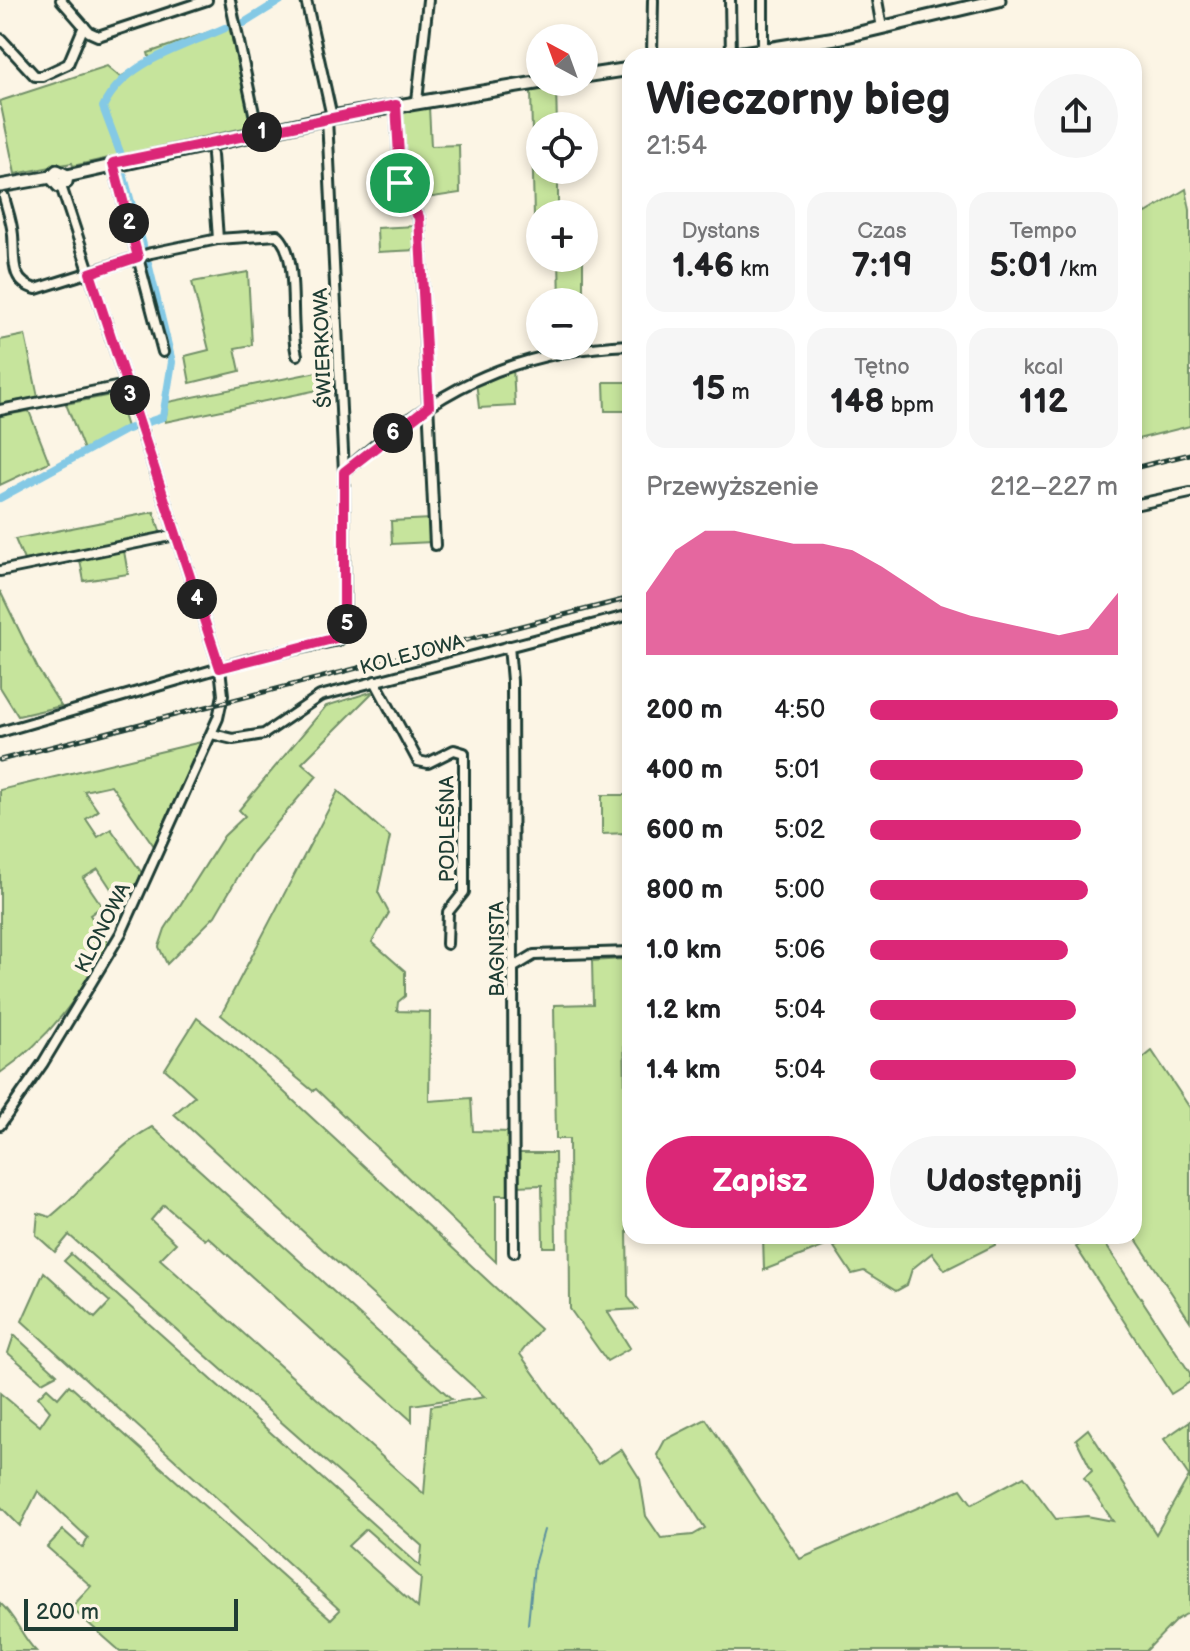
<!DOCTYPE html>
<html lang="pl">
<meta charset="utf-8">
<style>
body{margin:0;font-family:"Balsamiq Sans",sans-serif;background:#f6f6f6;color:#202124;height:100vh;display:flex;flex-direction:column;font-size:30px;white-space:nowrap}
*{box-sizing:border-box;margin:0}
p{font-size:26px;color:#757577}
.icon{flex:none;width:44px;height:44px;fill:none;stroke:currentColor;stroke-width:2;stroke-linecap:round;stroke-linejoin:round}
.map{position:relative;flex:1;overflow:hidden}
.sheet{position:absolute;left:622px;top:48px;width:520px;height:1196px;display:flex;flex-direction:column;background:#fff;border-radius:24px;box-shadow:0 4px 12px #0003}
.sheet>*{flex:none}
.needle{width:52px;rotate:319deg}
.buttons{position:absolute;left:526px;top:24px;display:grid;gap:16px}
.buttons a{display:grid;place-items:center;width:72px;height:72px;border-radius:50%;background:#fff;box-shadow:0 4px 12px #0003;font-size:40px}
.scale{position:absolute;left:24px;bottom:20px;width:214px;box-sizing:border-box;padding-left:8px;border:4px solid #1f3d34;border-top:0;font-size:22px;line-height:28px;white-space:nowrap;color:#1f3d34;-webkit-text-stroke:6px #fcf5e5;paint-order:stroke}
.pin{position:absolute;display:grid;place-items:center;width:68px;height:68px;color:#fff;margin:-34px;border:4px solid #fff;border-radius:50%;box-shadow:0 2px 8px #0007}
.km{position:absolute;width:40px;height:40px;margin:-20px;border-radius:50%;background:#222;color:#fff;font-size:22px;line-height:40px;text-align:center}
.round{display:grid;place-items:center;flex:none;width:84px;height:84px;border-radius:42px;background:#f6f6f6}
.summary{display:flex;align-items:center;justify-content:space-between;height:136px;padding:0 24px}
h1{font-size:44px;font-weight:600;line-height:60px}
.metrics{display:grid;grid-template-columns:repeat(3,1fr);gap:12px;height:136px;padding:8px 24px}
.metrics div{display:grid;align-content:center;border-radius:20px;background:#f6f6f6;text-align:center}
.metrics b{font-size:34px;font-weight:600}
.metrics small{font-size:22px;font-weight:400}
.metrics p{font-size:22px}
.chart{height:224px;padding:16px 24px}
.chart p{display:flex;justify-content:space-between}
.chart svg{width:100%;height:144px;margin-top:8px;fill:#db2777;opacity:.7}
.primary-button{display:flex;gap:16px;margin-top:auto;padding:16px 24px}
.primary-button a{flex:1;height:92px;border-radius:48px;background:#db2777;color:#fff;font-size:32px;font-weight:600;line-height:92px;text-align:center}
.primary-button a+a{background:#f6f6f6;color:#202124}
ul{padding:0 24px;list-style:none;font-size:26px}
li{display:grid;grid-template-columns:128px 96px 1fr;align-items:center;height:60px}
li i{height:20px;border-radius:10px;background:#db2777}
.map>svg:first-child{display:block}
</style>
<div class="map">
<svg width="1190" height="1651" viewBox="0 0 1190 1651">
<rect width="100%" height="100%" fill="#fcf5e5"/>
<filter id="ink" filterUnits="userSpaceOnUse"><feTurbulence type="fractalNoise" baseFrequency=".0125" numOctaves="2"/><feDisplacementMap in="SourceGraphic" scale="16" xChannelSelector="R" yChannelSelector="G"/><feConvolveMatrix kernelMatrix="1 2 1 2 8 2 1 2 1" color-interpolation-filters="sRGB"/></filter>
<g filter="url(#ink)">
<!-- green -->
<g fill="#c6e49c" stroke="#729068" stroke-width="2" fill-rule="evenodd">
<polygon points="229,25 251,124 248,127 73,166 72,163 15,174 0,101 107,66 120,77 150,60 148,53"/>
<polygon points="556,87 557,126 540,126 540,170 558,170 558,214 534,217 531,91"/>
<polygon points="429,107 431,146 459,145 460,193 420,199 403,177 400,116 403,112"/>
<polygon points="1186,189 1190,210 1190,426 1134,440 1134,198 1146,213"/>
<polygon points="416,226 417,250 378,252 377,228"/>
<polygon points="559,258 583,258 583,302 560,302"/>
<polygon points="248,272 252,345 235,348 240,371 190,383 185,356 209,350 192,282"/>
<polygon points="25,335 38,397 0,404 0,340"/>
<polygon points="513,367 515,406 479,408 476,381"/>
<polygon points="337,368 337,386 165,422 168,402"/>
<polygon points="604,382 630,382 630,411 605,411"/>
<polygon points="111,395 118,399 127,427 84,450 66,404"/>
<polygon points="29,411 49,462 0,485 0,416"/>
<polygon points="154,512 160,531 158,534 24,560 15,539"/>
<polygon points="431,519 432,542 392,544 391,521"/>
<polygon points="124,551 128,574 84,581 80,560"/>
<polygon points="0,591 39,671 61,706 18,716 0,687"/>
<polygon points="374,691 302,763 317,776 253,851 215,916 167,964 159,947 165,929 224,836 245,816 239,810 326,706"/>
<path d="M201 742 154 846 111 785 84 791 98 811 86 819 98 837 111 829 142 873 125 910 98 869 83 878 102 906 90 915 109 944C80 995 50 1039 0 1073V790Z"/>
<polygon points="338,791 390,837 378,892 389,913 372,942 405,971 405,996 398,1002 397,1011 430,1012 429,1101 471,1098 473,1131 511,1132 512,1195 496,1195 496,1262 316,1089 313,1091 221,1015"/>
<polygon points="602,795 630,795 630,833 602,834"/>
<polygon points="623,959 628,1297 637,1309 607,1311 630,1348 607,1361 570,1309 569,1139 556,1139 554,1005 593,1004 592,961"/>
<path d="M197 1018 242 1053 540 1329 520 1354 598 1464 621 1449 640 1479 646 1516 661 1538 693 1535 705 1528 657 1455 665 1440 706 1419 800 1559 961 1489 972 1504 1024 1476 1056 1519 1087 1516 1113 1521 1084 1478 1092 1471 1076 1439 1088 1429 1156 1534 1189 1476 1164 1439 1190 1421V1612L1176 1620 1146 1651H120L71 1608 91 1586 47 1547 63 1530 83 1548 88 1538 38 1491 20 1526 0 1506V1393L40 1426 50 1411 38 1397 47 1388 58 1398 69 1385 331 1619 340 1610 22 1321 44 1272 95 1318 110 1302 64 1261 71 1254 420 1566 422 1546 69 1235 55 1252 36 1235 38 1213 50 1217C87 1188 110 1150 152 1127L452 1399 412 1405V1421L208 1237 205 1240 164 1205 151 1220 176 1243 160 1259 424 1494 431 1406 485 1397 174 1114 195 1096 165 1069ZM366 1529 421 1578 418 1608 348 1546Z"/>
<polygon points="1134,1024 1136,1064 1152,1051 1190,1108 1190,1321 1134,1236"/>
<polygon points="516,1153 555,1153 556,1247 543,1247 542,1185 516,1186"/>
<polygon points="763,1236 833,1236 833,1243 764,1270"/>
<polygon points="859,1236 994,1236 995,1245 945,1270 932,1253 912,1269 907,1285 896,1291 864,1271 852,1274 834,1247"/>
<polygon points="1095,1236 1100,1236 1190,1373 1190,1382 1171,1394 1076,1247"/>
<polygon points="14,1335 57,1374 42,1382 8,1353"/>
<path d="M0 1603C16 1617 21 1636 36 1651H0Z"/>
</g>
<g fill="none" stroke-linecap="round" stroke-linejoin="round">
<!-- stream -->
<polyline stroke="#5c919e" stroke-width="2" points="528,1624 534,1565 544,1530"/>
<!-- canal -->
<g stroke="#84c9e5" stroke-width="8">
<polyline points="244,23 281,0"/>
<path d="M121 155 103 107C125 61 181 48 225 28"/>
<polyline points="124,177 143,245"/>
<polyline points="0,498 125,430 163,417 172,362 148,263"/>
</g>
<defs>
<g id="street">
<polyline points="61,0 89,32 98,36 207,0"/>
<polyline points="230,0 258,132"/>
<polyline points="306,0 332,117"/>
<polyline points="730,0 731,55"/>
<polyline points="763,0 763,56"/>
<polyline points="877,0 882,28"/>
<polyline points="1,39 35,76 42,76 68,64 84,26"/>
<polyline points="652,56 653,0"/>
<polyline points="417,101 428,0"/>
<polyline points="396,105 401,189 404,199 419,217 435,545"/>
<polyline points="212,155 218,239"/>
<polyline points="113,163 163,352"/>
<path d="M4 197C7 209 12 222 13 235 15 258 9 282 36 289L151 253 218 239 277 235C301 255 288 323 297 355"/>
<polyline points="0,410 126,385"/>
<path d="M344 472C433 392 509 350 630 345"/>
<polyline points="1134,505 1190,493"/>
<polyline points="0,571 176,535"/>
<polyline points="509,646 512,681 514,1252"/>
<polyline points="375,681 418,761 428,763 454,750 464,753 464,892 448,912 447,944"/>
<polyline points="0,732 254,658 339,640 345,634 344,472 327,118"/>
<polyline points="212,734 233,739 264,734 320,696 630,615"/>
<polyline points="514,967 534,955 630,952"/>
<polyline points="0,1125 43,1063 121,933 218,718 223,695 220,668 61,186"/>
</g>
<g id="secondary">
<polyline points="723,56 842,37 999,0"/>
<polyline points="584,76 630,69"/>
<polyline points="67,176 332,117 542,82"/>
<polyline points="51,177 59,186 66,182 67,176"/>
<polyline points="0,186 51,177 57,171 67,176"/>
</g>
</defs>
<!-- street casing -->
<use href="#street" stroke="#1f3d34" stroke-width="14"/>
<!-- secondary casing -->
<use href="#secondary" stroke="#1f3d34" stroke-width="17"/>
<!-- street -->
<use href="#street" stroke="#fcf5e5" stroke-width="8"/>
<!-- secondary -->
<use href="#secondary" stroke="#fcf5e5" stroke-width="11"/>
<defs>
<g id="rail">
<polyline points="1134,468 1190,454"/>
<polyline points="0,760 630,598"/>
</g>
</defs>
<!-- rail casing -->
<use href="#rail" stroke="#1f3d34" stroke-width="5"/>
<!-- rail -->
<use href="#rail" stroke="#fcf5e5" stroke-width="2" stroke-dasharray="6" stroke-linecap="butt"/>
</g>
</g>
<g fill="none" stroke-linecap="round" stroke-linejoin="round" filter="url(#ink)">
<defs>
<polygon id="route" points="396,105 401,189 404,199 419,217 429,406 344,472 344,636 220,668 90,273 138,257 113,163"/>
</defs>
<!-- route casing -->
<use href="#route" stroke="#fff" stroke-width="16"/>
<!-- route -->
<use href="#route" stroke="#db2777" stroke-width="10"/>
</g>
<g text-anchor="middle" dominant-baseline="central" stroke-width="8" stroke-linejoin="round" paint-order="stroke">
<!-- street labels -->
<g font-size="20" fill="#1f3d34" stroke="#fcf5e5">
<text transform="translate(323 348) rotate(-92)">ŚWIERKOWA</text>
<text transform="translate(412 655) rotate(-15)">KOLEJOWA</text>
<text transform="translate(448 829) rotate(-90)">PODLEŚNA</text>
<text transform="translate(103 928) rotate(-63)">KLONOWA</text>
<text transform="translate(498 949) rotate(-90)">BAGNISTA</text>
</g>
</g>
</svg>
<div class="buttons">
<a><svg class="needle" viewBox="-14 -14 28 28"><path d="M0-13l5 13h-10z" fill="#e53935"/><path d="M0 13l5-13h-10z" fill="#757577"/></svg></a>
<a><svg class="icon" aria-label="locate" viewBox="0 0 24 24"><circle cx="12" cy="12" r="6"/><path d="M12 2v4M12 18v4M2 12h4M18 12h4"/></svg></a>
<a>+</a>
<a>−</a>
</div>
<div class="scale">200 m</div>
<div class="pin" style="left:400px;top:183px;background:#1e9e55"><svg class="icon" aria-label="arrive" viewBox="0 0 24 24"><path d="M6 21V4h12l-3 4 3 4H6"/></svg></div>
<b class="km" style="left:262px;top:132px">1</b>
<b class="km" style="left:129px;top:223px">2</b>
<b class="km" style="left:130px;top:395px">3</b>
<b class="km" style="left:197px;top:599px">4</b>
<b class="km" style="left:347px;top:624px">5</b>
<b class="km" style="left:393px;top:433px">6</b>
<section class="sheet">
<div class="summary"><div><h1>Wieczorny bieg</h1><p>21:54</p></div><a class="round"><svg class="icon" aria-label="share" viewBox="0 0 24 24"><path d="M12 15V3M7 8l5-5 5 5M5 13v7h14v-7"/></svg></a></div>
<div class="metrics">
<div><p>Dystans</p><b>1.46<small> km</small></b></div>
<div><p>Czas</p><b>7:19</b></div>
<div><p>Tempo</p><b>5:01<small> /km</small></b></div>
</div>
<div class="metrics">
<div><b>15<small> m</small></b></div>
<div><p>Tętno</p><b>148<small> bpm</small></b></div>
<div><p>kcal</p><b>112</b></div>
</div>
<div class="chart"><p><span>Przewyższenie</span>212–227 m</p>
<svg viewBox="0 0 160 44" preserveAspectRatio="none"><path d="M0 44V25L10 12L20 6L30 6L40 8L50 10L60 10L70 12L80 17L90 23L100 29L110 32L120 34L130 36L140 38L150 36L160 25V44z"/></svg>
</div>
<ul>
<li><b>200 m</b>4:50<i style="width:100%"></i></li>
<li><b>400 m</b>5:01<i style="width:86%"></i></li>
<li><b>600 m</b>5:02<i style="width:85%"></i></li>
<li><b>800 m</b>5:00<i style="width:88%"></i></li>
<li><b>1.0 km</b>5:06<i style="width:80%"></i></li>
<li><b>1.2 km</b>5:04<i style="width:83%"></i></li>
<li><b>1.4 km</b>5:04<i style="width:83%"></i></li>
</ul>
<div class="primary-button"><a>Zapisz</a><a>Udostępnij</a></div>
</section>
</div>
